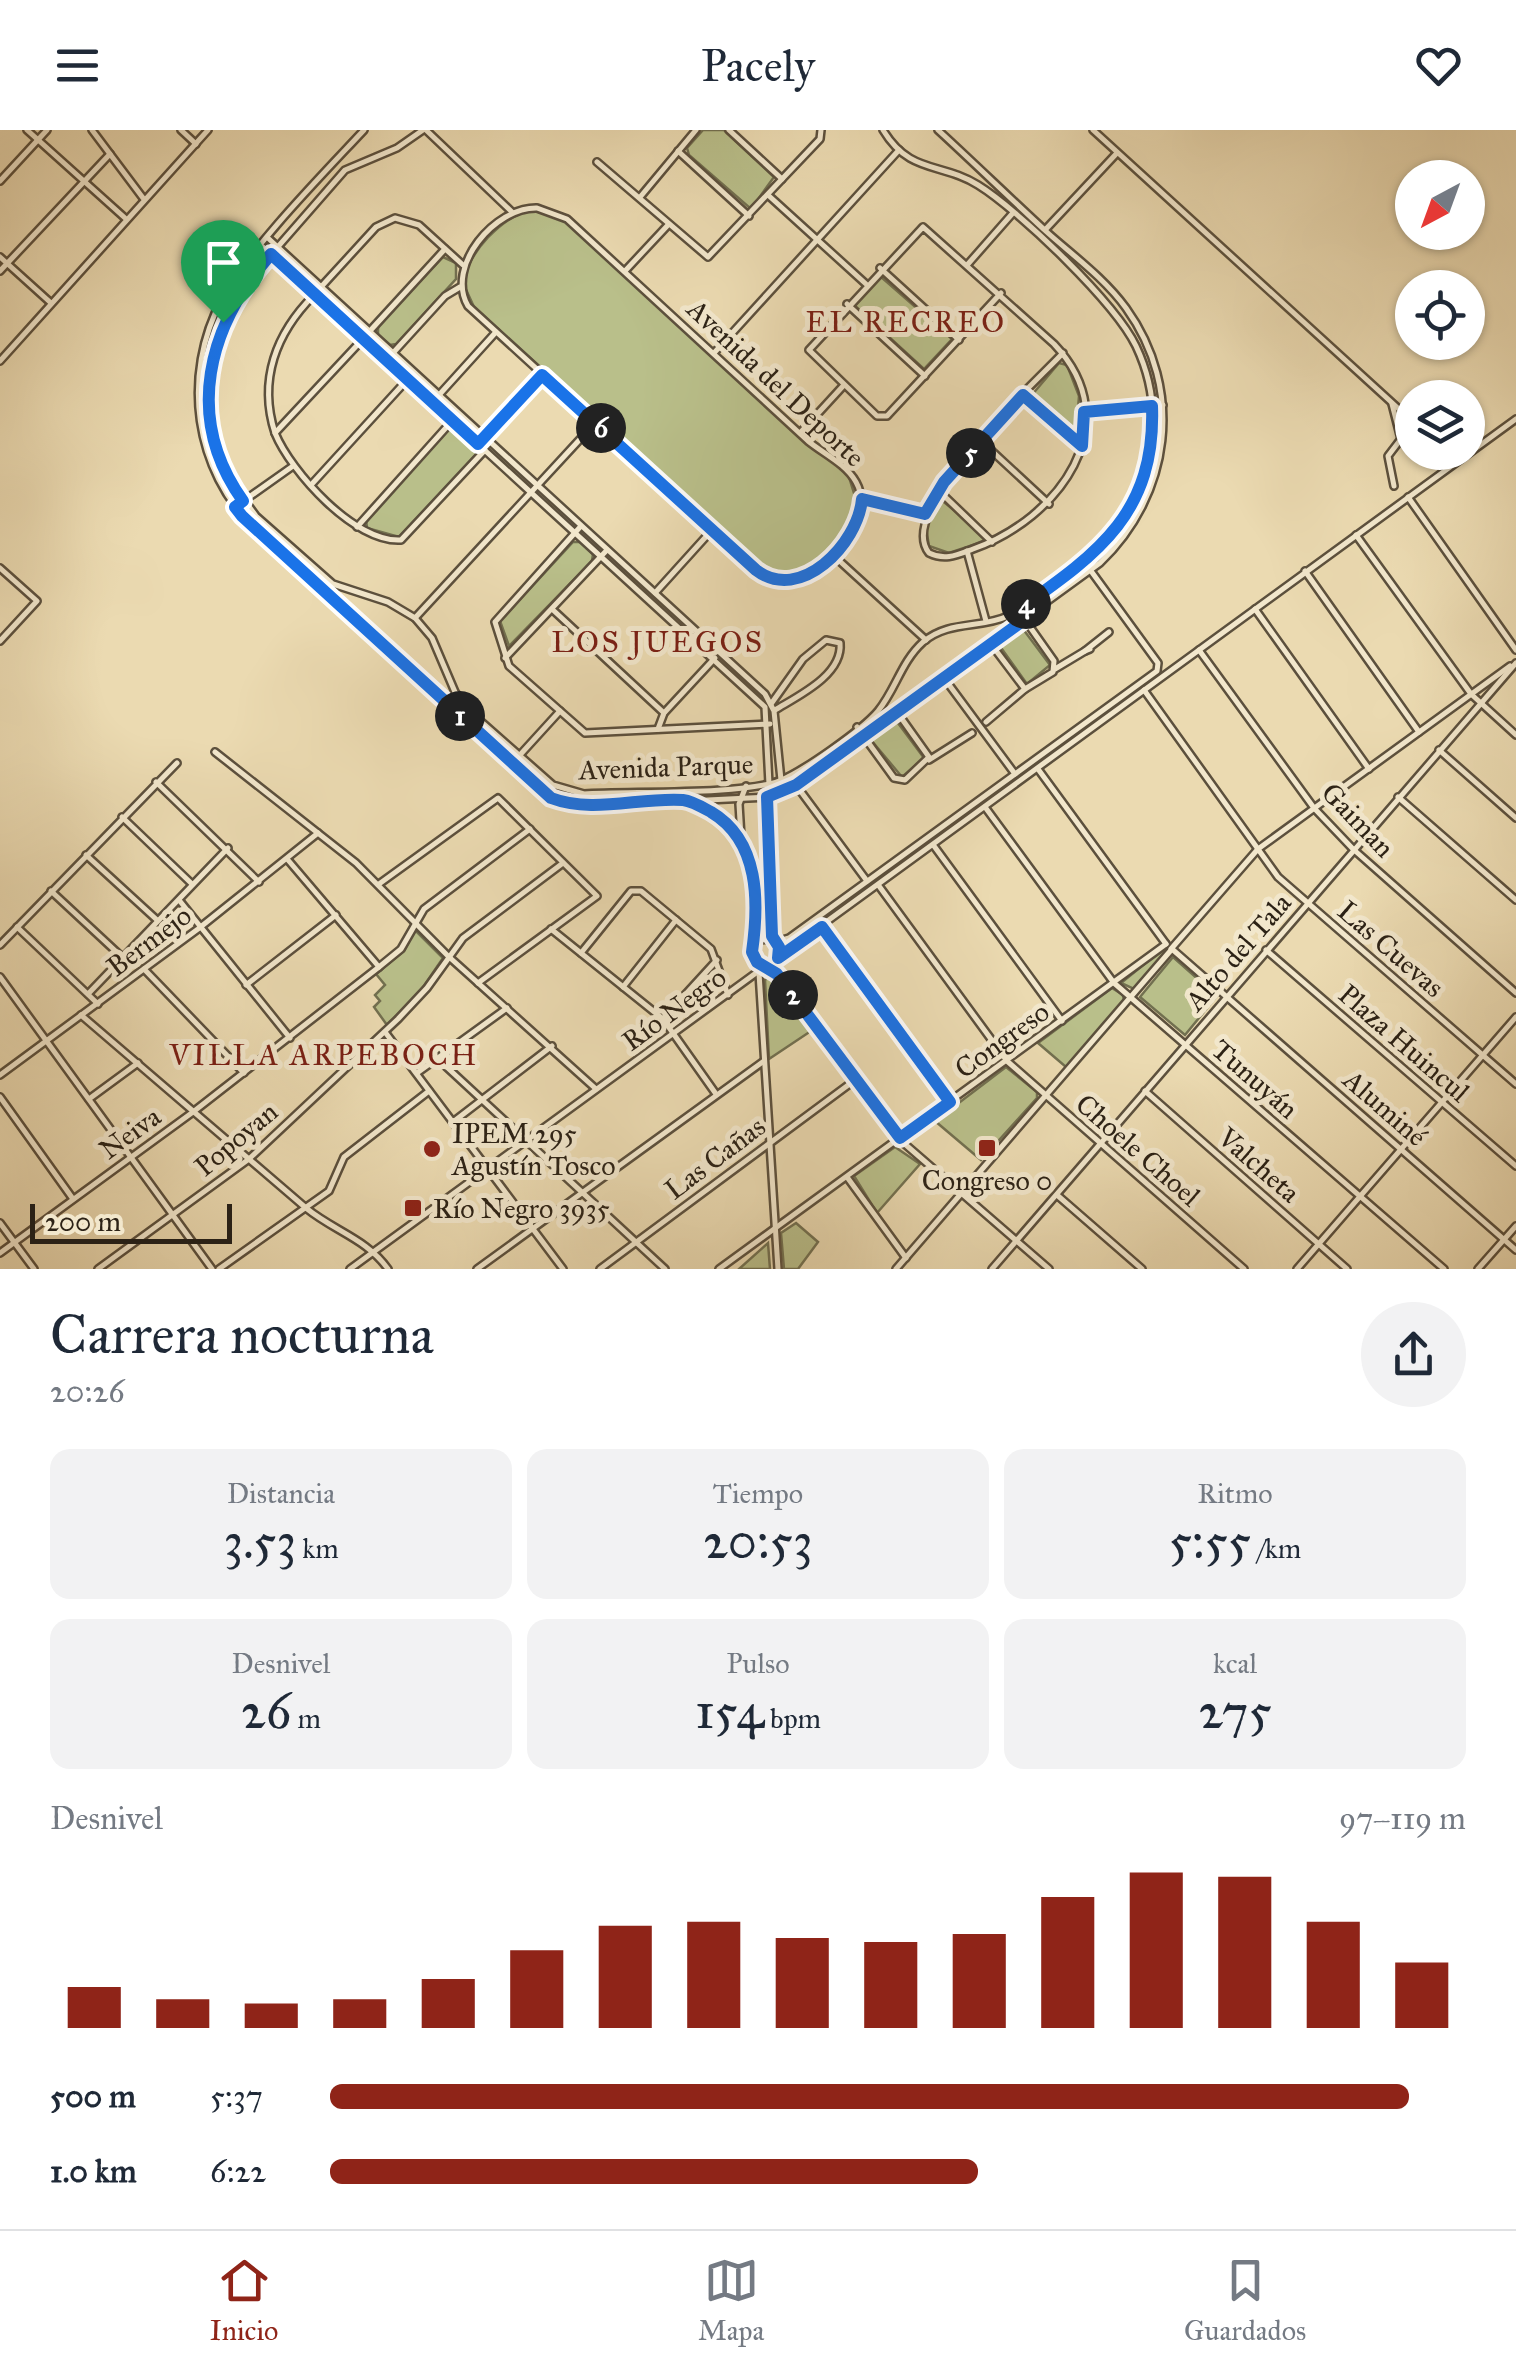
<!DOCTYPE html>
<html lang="es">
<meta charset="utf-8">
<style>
body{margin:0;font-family:"IM FELL Great Primer",serif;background:#f2f2f3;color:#1f2937;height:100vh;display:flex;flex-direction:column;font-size:38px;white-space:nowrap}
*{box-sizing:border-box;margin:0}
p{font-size:32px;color:#747a83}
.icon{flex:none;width:55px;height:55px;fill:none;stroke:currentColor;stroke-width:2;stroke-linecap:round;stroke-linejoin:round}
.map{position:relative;height:1139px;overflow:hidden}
.drawer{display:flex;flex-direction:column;background:#fff;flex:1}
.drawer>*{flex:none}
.needle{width:65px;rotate:221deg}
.tools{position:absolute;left:1395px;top:30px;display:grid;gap:20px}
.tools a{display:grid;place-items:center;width:90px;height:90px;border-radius:50%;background:#fff;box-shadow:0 2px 8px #0004;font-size:50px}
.scale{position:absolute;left:30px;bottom:25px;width:202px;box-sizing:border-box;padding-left:10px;border:5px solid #2c2216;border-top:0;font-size:28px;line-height:35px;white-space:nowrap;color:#2c2216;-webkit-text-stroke:8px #f2e7cc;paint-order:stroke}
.pin{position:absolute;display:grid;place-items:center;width:85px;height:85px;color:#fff;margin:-102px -42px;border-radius:50% 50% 50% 0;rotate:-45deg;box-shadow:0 0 10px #0007}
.pin .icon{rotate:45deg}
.km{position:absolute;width:50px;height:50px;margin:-25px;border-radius:50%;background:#222;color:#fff;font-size:28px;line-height:50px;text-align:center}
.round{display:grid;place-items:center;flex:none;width:105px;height:105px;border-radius:52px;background:#f2f2f3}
.headline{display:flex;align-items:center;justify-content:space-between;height:170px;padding:0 50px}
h1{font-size:55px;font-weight:600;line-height:75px}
.metrics{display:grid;grid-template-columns:repeat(3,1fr);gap:15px;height:170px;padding:10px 50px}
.metrics div{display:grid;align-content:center;border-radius:20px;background:#f2f2f3;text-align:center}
.metrics b{font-size:50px;font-weight:600}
.metrics small{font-size:28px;font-weight:400}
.metrics p{font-size:28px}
.chart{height:280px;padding:20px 50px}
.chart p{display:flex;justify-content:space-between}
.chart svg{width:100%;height:180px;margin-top:10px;stroke:#8f2418;stroke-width:6}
ul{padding:0 50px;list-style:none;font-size:32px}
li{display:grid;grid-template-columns:160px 120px 1fr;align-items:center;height:75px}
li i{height:25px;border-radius:12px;background:#8f2418}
header{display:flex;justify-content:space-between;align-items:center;height:130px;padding:0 50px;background:#fff;font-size:45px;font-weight:600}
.menu{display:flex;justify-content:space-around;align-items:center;height:140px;border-top:2px solid #e0e1e3;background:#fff;font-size:28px;color:#747a83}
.menu a{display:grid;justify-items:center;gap:5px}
.menu .active{color:#8f2418}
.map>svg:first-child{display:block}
</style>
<header><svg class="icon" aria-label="menu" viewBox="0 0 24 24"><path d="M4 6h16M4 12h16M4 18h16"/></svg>Pacely<svg class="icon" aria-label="heart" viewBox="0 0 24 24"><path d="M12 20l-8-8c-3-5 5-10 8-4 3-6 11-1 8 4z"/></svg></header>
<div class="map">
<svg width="1516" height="1139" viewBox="0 0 1516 1139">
<rect width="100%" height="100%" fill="#ebdab1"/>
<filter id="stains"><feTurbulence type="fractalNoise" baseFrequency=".002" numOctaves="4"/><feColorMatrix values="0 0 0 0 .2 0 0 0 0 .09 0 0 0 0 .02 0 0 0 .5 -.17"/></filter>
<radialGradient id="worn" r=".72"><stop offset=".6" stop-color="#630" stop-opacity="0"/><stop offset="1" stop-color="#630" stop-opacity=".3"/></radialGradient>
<!-- green -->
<g fill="#b9bf8a" stroke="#727050" stroke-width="2.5">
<polygon points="703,0 724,0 774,47 751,79 689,25 687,18"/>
<path d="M530 80 561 87 848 344 858 376C844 406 824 438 789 447L762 438 474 177 463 153C469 121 501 88 530 80Z"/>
<polygon points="443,127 456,133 456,149 396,214 390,215 378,205 378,196"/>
<polygon points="880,146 952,209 924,239 854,175"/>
<polygon points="1059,233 1067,235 1079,266 1076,305 1031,266"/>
<polygon points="450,298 477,317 476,325 399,407 367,398 366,390"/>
<polygon points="940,369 984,404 985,411 949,423 929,416 926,398"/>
<polygon points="573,412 581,412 593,424 592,431 509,516 500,491"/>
<polygon points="1018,499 1023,499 1050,535 1027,554 999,515"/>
<polygon points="895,589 924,628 902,647 871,610"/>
<polygon points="415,800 443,828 419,863 387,895 374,877 380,871 375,865 385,855 376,844 404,821"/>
<polygon points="1163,819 1166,822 1134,859 1121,853"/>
<polygon points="1173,827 1217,866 1185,905 1140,867"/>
<polygon points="771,844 811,901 769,929 765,850"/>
<polygon points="1112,858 1123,865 1124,871 1066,937 1038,913"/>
<polygon points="1006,937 1037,962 1037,968 981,1030 935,991"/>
<polygon points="895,1017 920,1034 877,1083 854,1046"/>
<polygon points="796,1093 818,1112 798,1139 784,1139 781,1103"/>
<polygon points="768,1113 770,1139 739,1139"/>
</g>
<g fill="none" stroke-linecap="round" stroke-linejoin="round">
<defs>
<g id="minor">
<polyline points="27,0 125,88"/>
<polyline points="92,0 143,68"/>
<polyline points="181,0 196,14"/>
<path d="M364 0C323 44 250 118 222 169 181 246 194 340 256 400L542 662 561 672 585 676 767 667 789 659 1100 433C1171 365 1185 260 1126 178 1105 149 1075 127 1049 104 1012 70 975 34 938 0"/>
<path d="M423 0 397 18 345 40 241 159 219 204 210 245V285L216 317 228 348 256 386 333 454 388 472 415 488 432 508 455 562 468 580 553 655 584 664C629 661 742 665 779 651 802 642 862 600 878 581 896 559 901 532 923 512 949 490 980 499 1008 486 1109 437 1189 328 1136 216 1115 173 1020 81 978 55 942 32 910 45 883 0"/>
<polyline points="426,0 512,82"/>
<polyline points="729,0 782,49"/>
<polyline points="1093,0 1412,291"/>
<polyline points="678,21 749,86"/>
<polyline points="597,32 708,127 820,9 821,0"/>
<polyline points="0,51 47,0"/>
<polyline points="768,65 866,154"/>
<polyline points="641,66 696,0"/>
<path d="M537 78 567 89 808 311C824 324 846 334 856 352 878 392 825 442 789 451L761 444 468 176C445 136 495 77 537 78Z"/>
<polyline points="1045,100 1117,23"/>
<polyline points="269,109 765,564 774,581 781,650"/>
<polyline points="263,117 765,577 769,654"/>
<polyline points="0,127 51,173"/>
<polyline points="968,134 1012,84"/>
<polyline points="880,138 959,210"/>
<polyline points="0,141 110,24"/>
<polyline points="625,141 668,95"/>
<polyline points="321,157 376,97 395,88 419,95 463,135"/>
<path d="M1001 163 887 286H877L809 220 923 97 1054 214C1130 294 1058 389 973 419 957 425 945 431 929 423 894 380 1033 255 1063 223"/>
<polyline points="847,174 925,246"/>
<polyline points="369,202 445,119"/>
<path d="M362 210 275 303C291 342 355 413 401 410L485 320"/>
<polyline points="393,223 445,166 460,157"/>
<polyline points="714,223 899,20"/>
<polyline points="0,231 208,0"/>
<polyline points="439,265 496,202"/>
<polyline points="1023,265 1082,315"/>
<polyline points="1392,274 1401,309"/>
<polyline points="1085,283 1163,275"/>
<path d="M275 303C258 250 276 203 314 165"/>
<polyline points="800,303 844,255"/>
<polyline points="981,311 1049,374"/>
<polyline points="479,314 542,245"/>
<polyline points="311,355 407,250"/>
<polyline points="1394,356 1388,326 1401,309 1412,304"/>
<polyline points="938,360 992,412"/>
<polyline points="1408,367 1516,520"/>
<polyline points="862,369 925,384"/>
<polyline points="235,377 293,336"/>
<polyline points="581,396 495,492 509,536 585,603 770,594"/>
<polyline points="357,397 452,291"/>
<polyline points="1356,405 1471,564 1516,605"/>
<polyline points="967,421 986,491"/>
<polyline points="833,425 926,510"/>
<polyline points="0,438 37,471 0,511"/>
<polyline points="1305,441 1419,602"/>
<polyline points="655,463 712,400"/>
<polyline points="552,479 664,583"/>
<polyline points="1255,479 1369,639"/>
<polyline points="415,488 595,293"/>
<polyline points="991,514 1025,559 1053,542 1054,531 1018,480"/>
<polyline points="1090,519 1085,521 1109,502"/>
<polyline points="1199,520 1314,678 1353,719 1516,863"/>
<polyline points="505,528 607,420"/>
<polyline points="1055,539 1085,521"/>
<polyline points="944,548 1015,644"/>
<polyline points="1144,560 1278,747 1516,954"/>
<path d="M771 574 803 529 826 510 840 513C843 545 798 566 775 580"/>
<polyline points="986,592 1025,559"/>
<polyline points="857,597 894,648 905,650 929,627 897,582"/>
<polyline points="658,599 664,583 715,528"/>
<polyline points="1439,620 1516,688"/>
<polyline points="215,622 356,733 448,826 596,959"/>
<polyline points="519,626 560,581"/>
<polyline points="929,630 972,603"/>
<polyline points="1038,639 1166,814"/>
<polyline points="156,652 259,752"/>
<polyline points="796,655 867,751"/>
<polyline points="1398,667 1516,770"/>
<polyline points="767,668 772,810"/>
<path d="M689 671C751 702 764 749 753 816"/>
<polyline points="985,677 1114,853 1444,1139"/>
<polyline points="122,687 192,754"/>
<polyline points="741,707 739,674 746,656"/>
<polyline points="934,716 1062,891"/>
<polyline points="86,725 157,790"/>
<polyline points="288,730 379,837"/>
<polyline points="379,754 498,668 597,766 478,853"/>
<polyline points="879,756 1007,931 1244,1139"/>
<polyline points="51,761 122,827"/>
<polyline points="179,770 290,908"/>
<polyline points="17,797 98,874"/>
<polyline points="822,797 950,972"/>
<polyline points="551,799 663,889 716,964"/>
<polyline points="776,812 789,808 1157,541 1158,533 1091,441"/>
<polyline points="0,815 177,633"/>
<polyline points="1171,819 1258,719 1510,536"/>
<polyline points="1266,820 1516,1036"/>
<polyline points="581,823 631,761 641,761 711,819 728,865"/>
<polyline points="769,836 899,1009 1049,1139"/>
<polyline points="144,839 244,943"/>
<polyline points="0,847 212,1139"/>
<polyline points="246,855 336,785"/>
<polyline points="623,857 676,790"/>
<polyline points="88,864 228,718"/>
<path d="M81 885 306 1078C334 1101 367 1109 388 1139"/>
<polyline points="663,889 717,830"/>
<polyline points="385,902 563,1139"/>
<polyline points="438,929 665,1139"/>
<polyline points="417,943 507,878"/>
<polyline points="0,945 198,799 318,703"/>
<polyline points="1145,961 1347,1139"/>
<polyline points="0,967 73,1069"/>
<polyline points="89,969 138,933"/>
<polyline points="453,992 552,916"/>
<polyline points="847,1047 906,1128"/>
<polyline points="1057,1065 1142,1139"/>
<polyline points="0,1093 34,1139"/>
<polyline points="0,1123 193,982 379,837 401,819 424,779 530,699"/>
<polyline points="98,1139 249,1029 398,889 427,858 463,808 563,733"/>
<polyline points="219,1139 329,1061 344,1027 429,961"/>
<polyline points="350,1139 1516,289"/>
<polyline points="477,1139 764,931"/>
<polyline points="600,1139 855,950"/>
<polyline points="719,1139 1166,814"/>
<polyline points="778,1139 759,843 753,818 759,810 771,809 779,817 779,826"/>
<polyline points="896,1139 1172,819 1516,1120"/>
<polyline points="992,1139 1516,533"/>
<polyline points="1297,1139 1516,887"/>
<polyline points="1478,1139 1516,1096"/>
</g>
</defs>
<!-- minor casing -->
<use href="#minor" stroke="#5c503d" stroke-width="10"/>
<!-- minor -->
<use href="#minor" stroke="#f2e7cc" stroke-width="5"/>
</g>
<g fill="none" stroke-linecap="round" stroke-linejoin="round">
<defs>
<path id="route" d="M271 124 478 314 542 245 756 440C800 474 858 414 862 369L925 384 944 352 1023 265 1082 316 1084 282 1152 276C1156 384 1097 424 1018 480L1024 490 796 655 767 667 772 806 779 817 778 828 822 797 950 972 900 1008 777 844 757 832 752 822C759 773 760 711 711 682 702 677 692 671 683 670 639 667 593 684 551 668L242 386 235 377 243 371C183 287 208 196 271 124Z"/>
</defs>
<!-- route casing -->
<use href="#route" stroke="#fff" stroke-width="20"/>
<!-- route -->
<use href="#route" stroke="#1a73e8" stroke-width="12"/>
</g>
<!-- markers -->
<g fill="#8f2418" stroke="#f2e7cc" stroke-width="4">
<rect x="977" y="1008" width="20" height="20" rx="5"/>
<circle cx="432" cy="1019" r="10"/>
<rect x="403" y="1068" width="20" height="20" rx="5"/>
</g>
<g text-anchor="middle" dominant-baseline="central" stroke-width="10" stroke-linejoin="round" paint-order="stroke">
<!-- street labels -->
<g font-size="28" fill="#2c2216" stroke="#f2e7cc">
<text transform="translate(776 253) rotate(43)">Avenida del Deporte</text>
<text transform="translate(666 637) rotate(-2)">Avenida Parque</text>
<text transform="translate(1358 690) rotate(46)">Gaiman</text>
<text transform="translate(149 811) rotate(-37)">Bermejo</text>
<text transform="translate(1391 819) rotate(41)">Las Cuevas</text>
<text transform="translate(1238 822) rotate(-49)">Alto del Tala</text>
<text transform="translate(674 879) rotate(-36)">Río Negro</text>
<text transform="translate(1002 910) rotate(-36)">Congreso</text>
<text transform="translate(1404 913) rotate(41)">Plaza Huincul</text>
<text transform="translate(1255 949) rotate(41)">Tunuyán</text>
<text transform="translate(1385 978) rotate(41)">Aluminé</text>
<text transform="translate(130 1003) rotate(-36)">Neiva</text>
<text transform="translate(236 1009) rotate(-40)">Popoyan</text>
<text transform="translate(1138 1020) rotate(41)">Choele Choel</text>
<text transform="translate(715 1028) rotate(-37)">Las Cañas</text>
<text transform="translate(1259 1035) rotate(41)">Valcheta</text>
</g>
<!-- poi labels -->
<g font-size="28" fill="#2c2216" stroke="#f2e7cc" text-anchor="start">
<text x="452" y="1003">IPEM 295<tspan x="452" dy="32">Agustín Tosco</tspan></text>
<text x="987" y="1050" text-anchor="middle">Congreso 0</text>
<text x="433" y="1078">Río Negro 3935</text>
</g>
<!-- neighbourhood labels -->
<g font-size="30" letter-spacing="2.5" fill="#7a1f14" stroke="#f2e7cc">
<text x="906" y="192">EL RECREO</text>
<text x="658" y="512">LOS JUEGOS</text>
<text x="324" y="925">VILLA ARPEBOCH</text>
</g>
</g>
<rect width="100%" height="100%" filter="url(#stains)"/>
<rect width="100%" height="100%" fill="url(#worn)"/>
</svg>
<div class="tools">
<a><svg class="needle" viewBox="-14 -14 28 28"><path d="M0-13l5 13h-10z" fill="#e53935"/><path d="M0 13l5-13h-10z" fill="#747a83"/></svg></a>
<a><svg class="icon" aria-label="locate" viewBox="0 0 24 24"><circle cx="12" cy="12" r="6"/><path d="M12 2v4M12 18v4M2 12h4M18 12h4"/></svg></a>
<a><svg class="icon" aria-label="layers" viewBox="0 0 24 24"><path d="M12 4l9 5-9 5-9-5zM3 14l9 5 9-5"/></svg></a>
</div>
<div class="scale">200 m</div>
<div class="pin" style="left:223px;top:192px;background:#1e9e55"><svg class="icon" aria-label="arrive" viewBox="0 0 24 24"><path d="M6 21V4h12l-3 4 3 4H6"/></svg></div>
<b class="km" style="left:460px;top:586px">1</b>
<b class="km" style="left:793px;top:865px">2</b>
<b class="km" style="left:1026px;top:474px">4</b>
<b class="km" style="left:971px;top:323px">5</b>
<b class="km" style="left:601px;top:298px">6</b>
</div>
<section class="drawer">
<div class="headline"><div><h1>Carrera nocturna</h1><p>20:26</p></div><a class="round"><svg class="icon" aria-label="share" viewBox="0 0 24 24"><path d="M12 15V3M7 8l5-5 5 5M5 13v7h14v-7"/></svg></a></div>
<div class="metrics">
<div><p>Distancia</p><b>3.53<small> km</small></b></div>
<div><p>Tiempo</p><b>20:53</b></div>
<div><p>Ritmo</p><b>5:55<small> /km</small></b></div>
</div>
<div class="metrics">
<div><p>Desnivel</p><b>26<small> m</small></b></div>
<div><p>Pulso</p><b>154<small> bpm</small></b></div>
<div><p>kcal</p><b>275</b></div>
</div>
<div class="chart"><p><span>Desnivel</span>97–119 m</p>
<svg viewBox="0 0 160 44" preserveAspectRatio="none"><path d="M5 44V34M15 44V37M25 44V38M35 44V37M45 44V32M55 44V25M65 44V19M75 44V18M85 44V22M95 44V23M105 44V21M115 44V12M125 44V6M135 44V7M145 44V18M155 44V28"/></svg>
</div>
<ul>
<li><b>500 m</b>5:37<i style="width:95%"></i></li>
<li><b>1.0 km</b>6:22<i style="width:57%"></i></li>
</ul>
</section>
<nav class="menu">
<a class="active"><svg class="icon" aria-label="home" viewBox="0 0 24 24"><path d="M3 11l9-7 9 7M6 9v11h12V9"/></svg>Inicio</a>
<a><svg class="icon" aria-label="map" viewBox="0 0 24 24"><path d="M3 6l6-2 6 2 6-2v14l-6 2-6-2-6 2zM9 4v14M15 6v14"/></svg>Mapa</a>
<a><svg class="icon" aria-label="saved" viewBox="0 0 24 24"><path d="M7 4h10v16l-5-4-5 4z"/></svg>Guardados</a>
</nav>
